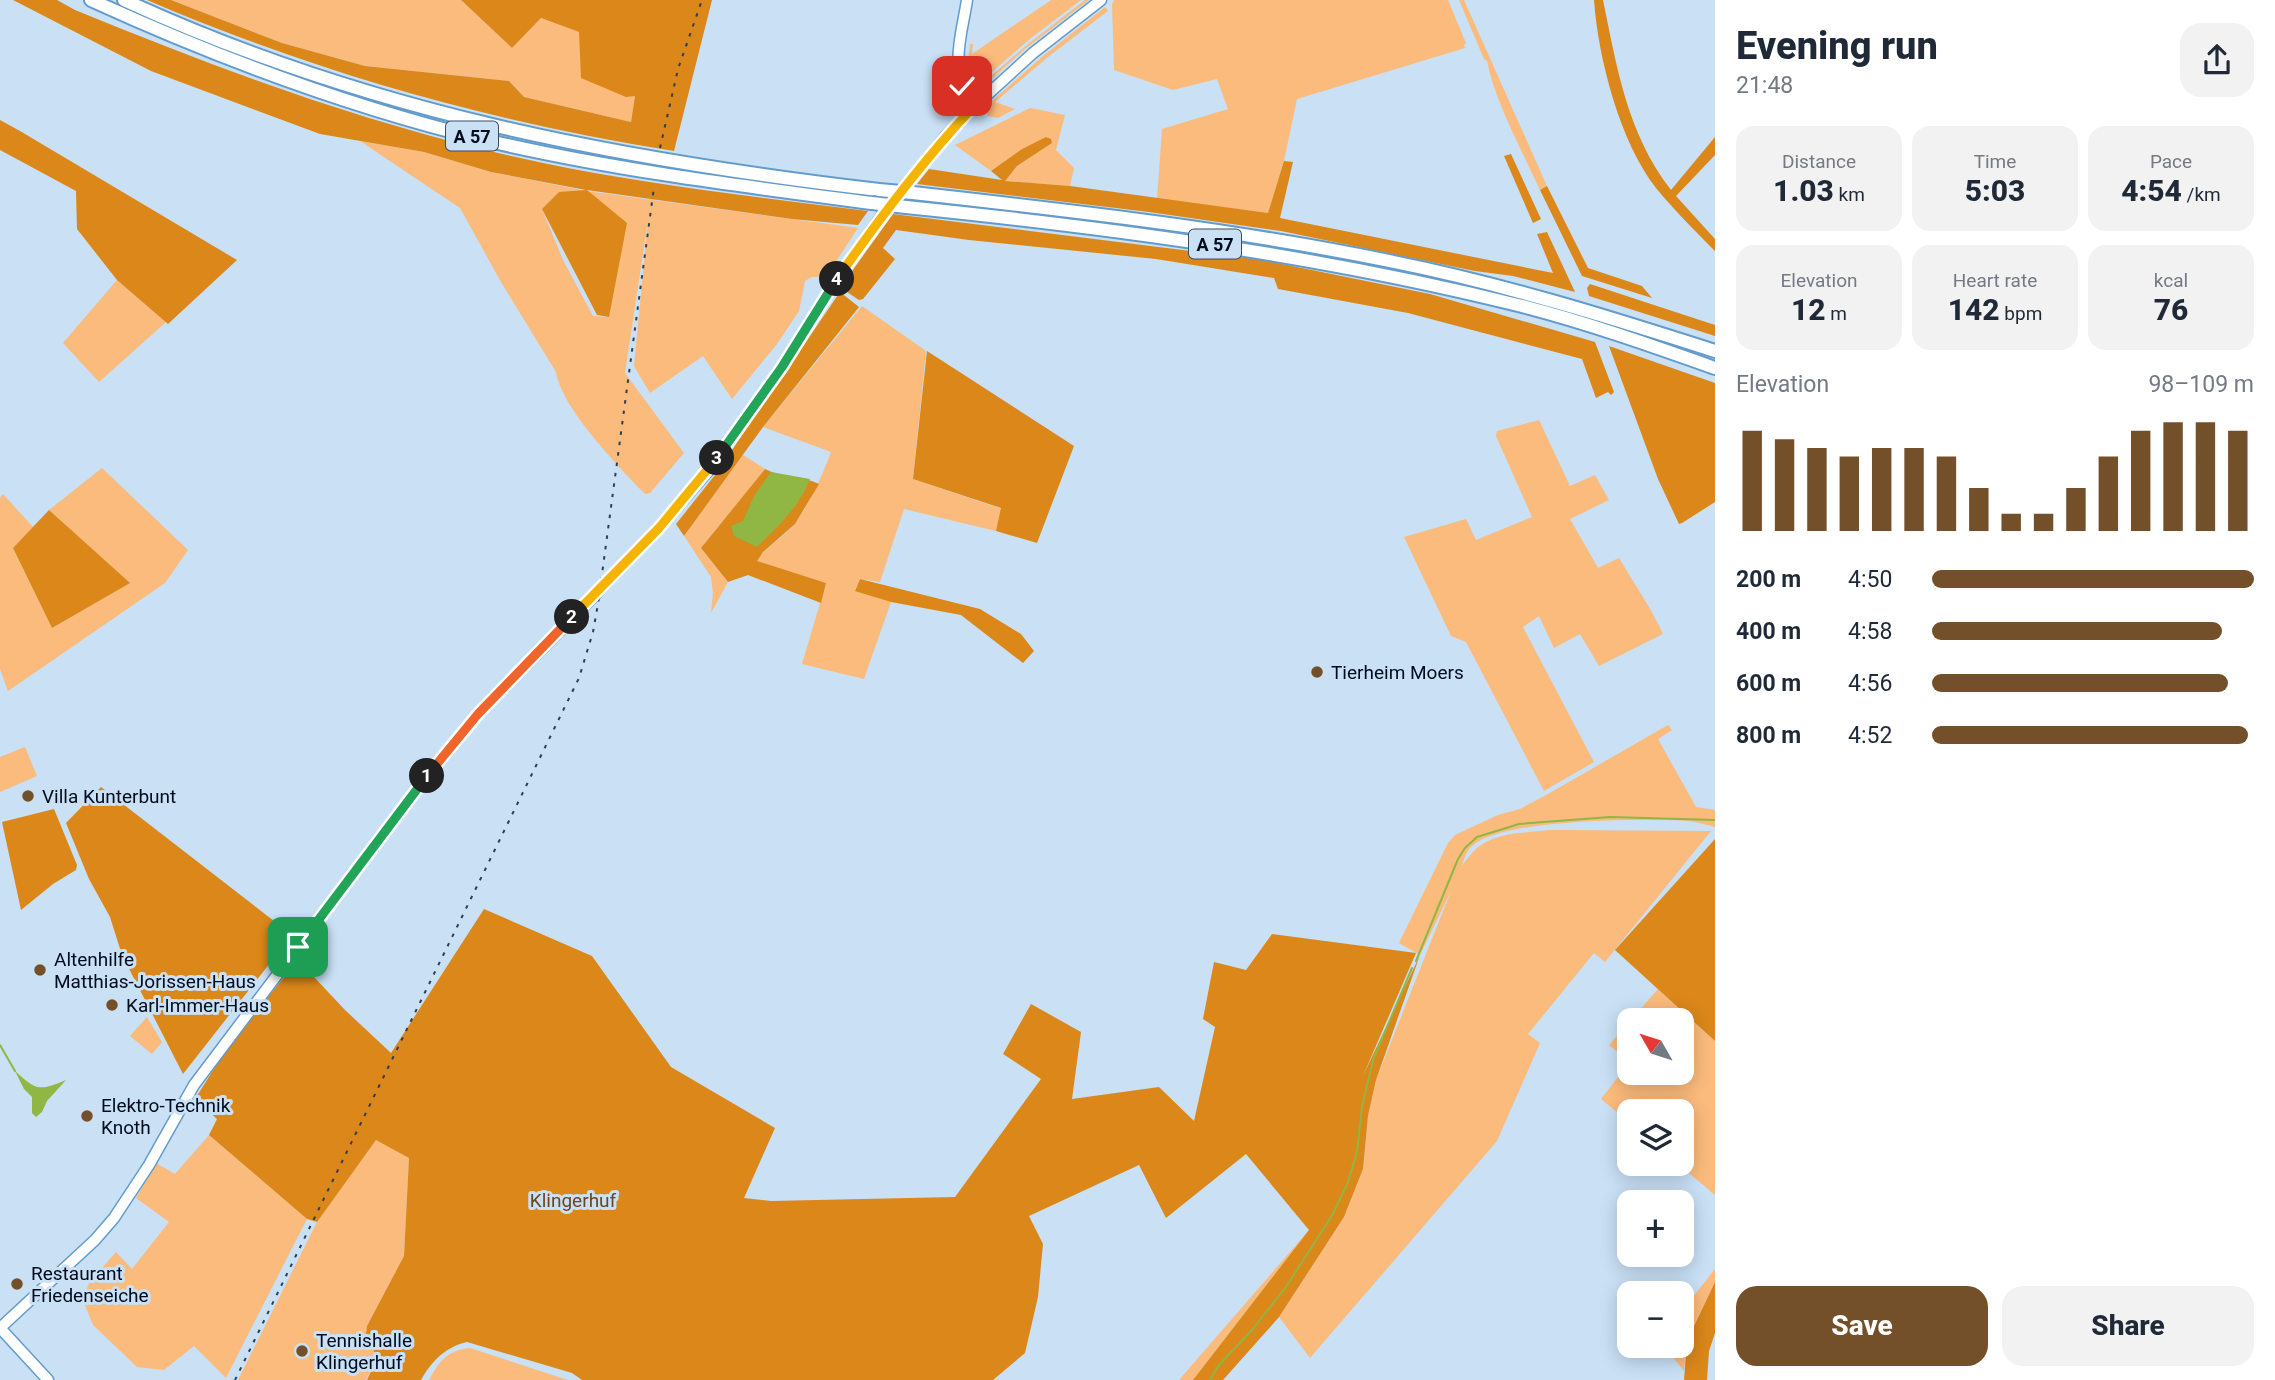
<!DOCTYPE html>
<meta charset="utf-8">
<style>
body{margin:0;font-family:Roboto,sans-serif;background:#f2f2f3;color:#1f2937;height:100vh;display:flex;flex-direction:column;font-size:26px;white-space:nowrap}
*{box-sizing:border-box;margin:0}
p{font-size:23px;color:#747a83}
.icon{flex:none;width:38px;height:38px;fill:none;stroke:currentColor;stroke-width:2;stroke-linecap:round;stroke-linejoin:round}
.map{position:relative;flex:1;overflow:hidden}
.drawer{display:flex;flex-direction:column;background:#fff;width:560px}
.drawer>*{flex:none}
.needle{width:46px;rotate:309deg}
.buttons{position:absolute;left:1617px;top:1008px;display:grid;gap:14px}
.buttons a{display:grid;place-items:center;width:77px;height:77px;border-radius:14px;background:#fff;box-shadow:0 4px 18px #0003;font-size:35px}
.pin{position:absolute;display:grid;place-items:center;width:60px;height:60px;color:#fff;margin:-30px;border-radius:14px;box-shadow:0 4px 10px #0006}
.km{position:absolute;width:35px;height:35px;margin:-18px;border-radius:50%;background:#222;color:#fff;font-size:19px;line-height:35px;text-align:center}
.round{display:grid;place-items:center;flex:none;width:74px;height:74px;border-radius:21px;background:#f2f2f3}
.summary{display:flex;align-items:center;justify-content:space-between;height:119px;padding:0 21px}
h1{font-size:38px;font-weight:800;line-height:52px}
.figures{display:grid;grid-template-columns:repeat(3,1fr);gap:10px;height:119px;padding:7px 21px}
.figures div{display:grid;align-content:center;border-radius:18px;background:#f2f2f3;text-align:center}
.figures b{font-size:30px;font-weight:800}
.figures small{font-size:19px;font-weight:400}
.figures p{font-size:19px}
.chart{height:196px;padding:14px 21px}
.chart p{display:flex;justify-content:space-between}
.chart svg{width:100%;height:126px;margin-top:7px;stroke:#74502a;stroke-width:6}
.action{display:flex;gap:14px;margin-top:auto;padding:14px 21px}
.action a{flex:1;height:80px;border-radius:21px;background:#74502a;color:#fff;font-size:28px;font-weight:800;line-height:80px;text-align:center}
.action a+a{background:#f2f2f3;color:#1f2937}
ul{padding:0 21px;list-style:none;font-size:23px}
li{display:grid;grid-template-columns:112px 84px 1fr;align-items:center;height:52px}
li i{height:18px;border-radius:9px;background:#74502a}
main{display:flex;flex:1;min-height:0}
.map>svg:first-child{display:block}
</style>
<main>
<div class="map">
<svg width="1715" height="1380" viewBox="0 0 1715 1380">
<rect width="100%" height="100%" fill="#c9e0f5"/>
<!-- green -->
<g fill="#fbbb7c" fill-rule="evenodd">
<polygon points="171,0 461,0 512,48 541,18 579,32 635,96 631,122 524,97 509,81 365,66 282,43"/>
<polygon points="1051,0 1081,0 1031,38 977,85 974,85 967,70 970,44 973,44 972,54"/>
<polygon points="1085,0 1089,0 1025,49 980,89 978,87 1027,45"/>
<polygon points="1114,0 1448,0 1466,43 1464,45 1465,48 1297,99 1284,161 1268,213 1157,199 1162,129 1228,109 1217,79 1173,90 1114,70 1112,4"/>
<path d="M1459 0H1464L1547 186 1540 190C1522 150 1495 102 1487 61L1484 59Z"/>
<polygon points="1105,7 1108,11 1048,57 995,102 1015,109 998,118 988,116 986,108 992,101 1043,56"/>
<polygon points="1030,108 1065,115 1056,150 1074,168 1070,186 1004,181 1017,166 1052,143 1047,137 1022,149 991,171 955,145"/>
<path d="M360 141 424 152 491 172 587 191 858 228 826 277H812L805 281 799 311 777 344 732 399 703 356 650 393 634 366 648 221 625 373 684 453 650 493 645 494C619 467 562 409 556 372L501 282 460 208ZM559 192 609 316 608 317 593 316 563 260 542 209Z"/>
<polygon points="117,280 166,322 99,382 63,343"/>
<path d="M862 306 926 351 913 479 1002 509 996 531 904 509 880 582 860 579 855 590 891 602 864 679 802 664 826 583 756 561C767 545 785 537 796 522 811 501 822 476 831 452L763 427Z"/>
<path d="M1539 420 1570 486 1595 475 1609 500 1570 519 1598 568 1619 558C1634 584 1651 607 1663 634L1599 666 1580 634 1554 648 1539 616 1523 627 1594 762 1544 791 1466 642 1451 636 1404 537 1466 519 1476 540 1532 517 1496 436 1497 431Z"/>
<polygon points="743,455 765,469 701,548 728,582 711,613 713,593 711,577 684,536 714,491"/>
<polygon points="102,468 188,550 165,583 8,691 0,669 0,498 3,494 33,527 13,548 52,628 129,583 49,510"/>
<path d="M1668 725 1672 730 1658 739 1696 807 1715 810V827C1706 825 1698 822 1689 821 1645 819 1503 818 1472 846 1467 850 1464 859 1462 865 1466 861 1469 856 1473 852 1491 832 1524 833 1549 830L1711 831 1605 962 1594 953 1528 1034 1540 1043 1497 1141 1310 1358 1279 1317 1344 1217 1363 1169 1368 1116 1376 1080 1451 891 1420 955 1399 943 1448 843 1455 835 1498 815 1520 809 1548 794Z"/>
<polygon points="25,747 37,776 0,792 0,757"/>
<polygon points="1658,989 1715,1041 1715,1195 1678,1164 1682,1164 1682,1111 1629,1111 1629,1122 1601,1099 1629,1063 1629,1073 1682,1073 1682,1020 1631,1020"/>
<polygon points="147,1017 162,1042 152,1054 130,1036"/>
<polygon points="1629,1022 1629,1061 1609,1045"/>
<polygon points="209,1135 307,1219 226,1378 194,1346 164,1370 137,1367 93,1325 83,1300 89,1283 116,1252 132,1269 169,1222 136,1198 156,1163 175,1174"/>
<polygon points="376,1139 409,1158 404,1256 367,1326 366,1334 377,1358 366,1380 238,1380 317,1222 347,1177"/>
<polygon points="1309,1230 1193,1380 1179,1380"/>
<polygon points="1715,1269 1715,1282 1687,1341 1684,1371 1664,1346 1682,1346 1682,1311"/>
<path d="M470 1348 568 1380H429C439 1361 448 1350 470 1348Z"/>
</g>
<!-- forest -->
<g fill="#db871a">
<path d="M13 0H57L75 10C209 65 345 116 486 150 611 181 740 195 868 211L858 225 792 219 587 190 627 223 609 317 597 315 542 209 559 192 586 190 491 172 424 152 320 134 151 71Z"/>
<path d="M147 0H171L282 43 365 66 509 81 524 97 631 122 635 96 626 97 581 78 579 32 541 18 512 48 461 0H712L674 151C491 122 317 73 147 0Z"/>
<path d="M1594 0H1603C1617 68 1627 133 1671 190L1715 137V155L1676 196 1715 239V251C1695 231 1674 210 1656 188 1620 142 1598 58 1594 0Z"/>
<polygon points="0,120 20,131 237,260 168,324 117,280 77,229 76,191 0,150"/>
<polygon points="1046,137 1051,139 1052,143 1017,166 1005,181 1070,186 1268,213 1284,161 1293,162 1280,218 1553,273 1537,234 1547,232 1575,292 1513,276 1475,271 1281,231 1149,212 917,184 929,169 1002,180 991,171 1022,149"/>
<polygon points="1511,154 1541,219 1533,223 1504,156"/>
<polygon points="1547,186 1588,268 1642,286 1652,298 1582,276 1540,190"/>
<polygon points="893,214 1263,260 1430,294 1595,342 1614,392 1611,395 1608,392 1596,398 1582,359 1408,313 1278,289 1274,278 1156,259 969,240 896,230 883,248 895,259 863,299 859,300 847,292 844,286 845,281"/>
<polygon points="1590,284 1715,325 1715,336 1589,296 1587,288"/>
<polygon points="840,292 859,307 763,427 684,536 676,524 715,475"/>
<polygon points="1609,346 1715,383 1715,502 1682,523 1679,524 1658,479"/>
<polygon points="927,351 1074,446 1037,543 996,531 1001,508 913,479"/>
<path d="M765 469C781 478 802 475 819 484L795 524 763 552 757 561 826 583 821 603 748 575 728 582 701 548Z"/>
<polygon points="49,510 130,583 52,628 13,548"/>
<polygon points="860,579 980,609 1021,634 1034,651 1023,663 961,615 891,602 855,591"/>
<polygon points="101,787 292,935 183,1074 122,955 110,917 89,879 66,823"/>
<polygon points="54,809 77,865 76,870 53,884 21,910 2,822"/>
<polygon points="1715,839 1715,1041 1615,950"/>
<path d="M484 909 592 956 671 1067 775 1128 744 1198 771 1201 955 1197 1041 1079 1003 1054 1031 1004 1081 1032 1072 1099 1159 1087 1194 1121 1215 1027 1203 1019 1214 962 1246 970 1272 934 1416 953 1363 1076 1420 955 1376 1080 1368 1116 1363 1169 1344 1217 1279 1317 1223 1380H1193L1309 1230 1246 1154 1166 1218 1139 1165 1029 1216 1043 1244 1038 1297 1025 1353 993 1380H582L572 1373 467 1342C445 1347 432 1361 421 1380H367L377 1358 366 1334 367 1326 404 1256 409 1158 376 1140 317 1222 307 1219 209 1135 217 1119 195 1099 229 1045 298 960 345 1010 391 1053Z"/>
<polygon points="1715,1282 1715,1333 1709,1351 1707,1380 1684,1380 1687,1341"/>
</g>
<!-- water -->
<g fill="#90b643">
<path d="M771 472 810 479C799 508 778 526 757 547L734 536 731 526 743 521 755 494Z"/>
<path d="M15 1071C37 1091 39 1091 66 1080L47 1101 42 1112 36 1117 32 1113V1097L24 1089Z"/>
</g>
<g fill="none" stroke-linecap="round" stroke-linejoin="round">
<!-- stream -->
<g stroke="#90b643" stroke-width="2">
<polyline points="1416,961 1458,859 1465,848 1477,837 1519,824 1610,817 1715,820"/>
<polyline points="0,1045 15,1071"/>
<polyline points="1210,1380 1219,1365 1252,1330 1286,1287 1333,1214 1348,1182 1357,1152 1362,1107 1373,1060 1412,968"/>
</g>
<defs>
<g id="secondary">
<path d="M967 0C961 40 947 71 976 105"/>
<polyline points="604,585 659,528 709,470 782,367 833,285 883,214 945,137 976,105 1033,53 1101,0"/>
<polyline points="0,1328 95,1240 114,1218 149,1165 194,1085 415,792 478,714 596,594"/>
<polyline points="0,1328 48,1380"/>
</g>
<g id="highway">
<path d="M91 0C218 58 349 107 485 140 612 170 742 186 872 203"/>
<path d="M124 0C367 112 615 159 879 190"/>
<path d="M913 193C1074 211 1235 229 1394 262 1503 284 1609 317 1715 351"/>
<path d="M906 207C1112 228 1317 255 1518 305 1585 322 1650 345 1715 368"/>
</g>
</defs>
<!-- secondary casing -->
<use href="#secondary" stroke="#639ccc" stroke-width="13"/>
<!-- highway casing -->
<use href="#highway" stroke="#639ccc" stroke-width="16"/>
<!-- secondary -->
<use href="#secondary" stroke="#fff" stroke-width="10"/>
<!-- highway -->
<use href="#highway" stroke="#fff" stroke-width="12"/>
<!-- rail -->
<g stroke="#303e50" stroke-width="2" stroke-dasharray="3.5 7" stroke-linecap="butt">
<polyline points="660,148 678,69 702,0"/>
<polyline points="235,1380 579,678 593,632 598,604 654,187"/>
</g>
<defs>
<polyline id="secondary-bridge" points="596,594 604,585"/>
<g id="highway-bridge">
<polyline points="879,190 913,193"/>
<polyline points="872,203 906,207"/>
</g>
</defs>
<!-- secondary-bridge casing -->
<use href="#secondary-bridge" stroke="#639ccc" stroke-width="13" stroke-linecap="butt"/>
<!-- highway-bridge casing -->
<use href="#highway-bridge" stroke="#639ccc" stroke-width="16" stroke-linecap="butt"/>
<!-- secondary-bridge -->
<use href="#secondary-bridge" stroke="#fff" stroke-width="10"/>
<!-- highway-bridge -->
<use href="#highway-bridge" stroke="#fff" stroke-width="12"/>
</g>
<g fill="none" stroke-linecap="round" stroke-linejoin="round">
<defs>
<polyline id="split-1" points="298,947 427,776"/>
<polyline id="split-2" points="427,776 478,714 572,617"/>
<polyline id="split-3" points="572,617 659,528 717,458"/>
<polyline id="split-4" points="717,458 782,367 837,279"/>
<path id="split-5" d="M837 279C880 218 924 159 976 104L962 86"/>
</defs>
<!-- split-1 casing -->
<use href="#split-1" stroke="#fff" stroke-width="14"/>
<!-- split-2 casing -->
<use href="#split-2" stroke="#fff" stroke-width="14"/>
<!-- split-3 casing -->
<use href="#split-3" stroke="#fff" stroke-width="14"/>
<!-- split-4 casing -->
<use href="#split-4" stroke="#fff" stroke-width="14"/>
<!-- split-5 casing -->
<use href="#split-5" stroke="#fff" stroke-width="14"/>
<!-- split-1 -->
<use href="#split-1" stroke="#22a559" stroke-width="9"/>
<!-- split-2 -->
<use href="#split-2" stroke="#f0652b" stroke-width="9"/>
<!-- split-3 -->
<use href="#split-3" stroke="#f5b400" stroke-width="9"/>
<!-- split-4 -->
<use href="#split-4" stroke="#22a559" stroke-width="9"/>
<!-- split-5 -->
<use href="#split-5" stroke="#f5b400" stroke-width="9"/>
</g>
<!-- markers -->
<g fill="#74502a" stroke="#c9e0f5" stroke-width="2.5">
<circle cx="1317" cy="672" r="7"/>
<circle cx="28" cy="796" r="7"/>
<circle cx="40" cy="970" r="7"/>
<circle cx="112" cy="1005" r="7"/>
<circle cx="87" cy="1116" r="7"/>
<circle cx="17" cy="1284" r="7"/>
<circle cx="302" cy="1351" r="7"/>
</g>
<g text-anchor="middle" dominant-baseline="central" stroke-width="6" stroke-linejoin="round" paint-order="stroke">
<!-- shield labels -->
<g fill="#c9e0f5" stroke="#3c4c5e" stroke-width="2">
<rect x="446" y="121.5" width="52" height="29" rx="5"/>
<rect x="1189" y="229.5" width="52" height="29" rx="5"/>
</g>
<g font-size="18" font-weight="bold" fill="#000c1d">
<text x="472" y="136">A 57</text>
<text x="1215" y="244">A 57</text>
</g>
<!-- poi labels -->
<g font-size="19" fill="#000c1d" stroke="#c9e0f5" text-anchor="start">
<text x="1331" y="672">Tierheim Moers</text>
<text x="42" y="796">Villa Kunterbunt</text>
<text x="54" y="959">Altenhilfe<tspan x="54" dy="22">Matthias-Jorissen-Haus</tspan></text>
<text x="126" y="1005">Karl-Immer-Haus</text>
<text x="101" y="1105">Elektro-Technik<tspan x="101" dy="22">Knoth</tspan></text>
<text x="31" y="1273">Restaurant<tspan x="31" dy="22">Friedenseiche</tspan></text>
<text x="316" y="1340">Tennishalle<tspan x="316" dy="22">Klingerhuf</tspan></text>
</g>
<!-- park labels -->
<g font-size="19" fill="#6a4621" stroke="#c9e0f5">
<text x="573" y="1200">Klingerhuf</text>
</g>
</g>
</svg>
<div class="buttons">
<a><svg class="needle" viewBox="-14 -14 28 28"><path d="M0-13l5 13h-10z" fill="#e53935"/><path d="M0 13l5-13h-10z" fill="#747a83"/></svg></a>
<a><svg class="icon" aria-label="layers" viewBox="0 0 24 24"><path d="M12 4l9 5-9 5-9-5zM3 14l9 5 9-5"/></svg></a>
<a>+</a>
<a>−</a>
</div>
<div class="pin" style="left:298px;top:947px;background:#1e9e55"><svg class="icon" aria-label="arrive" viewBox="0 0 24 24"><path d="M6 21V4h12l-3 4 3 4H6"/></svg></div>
<div class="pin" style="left:962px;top:86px;background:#d93025"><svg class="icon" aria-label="check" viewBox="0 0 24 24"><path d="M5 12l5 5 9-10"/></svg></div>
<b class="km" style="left:427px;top:776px">1</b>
<b class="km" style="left:572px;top:617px">2</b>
<b class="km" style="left:717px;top:458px">3</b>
<b class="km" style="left:837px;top:279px">4</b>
</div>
<section class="drawer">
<div class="summary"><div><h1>Evening run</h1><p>21:48</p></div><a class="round"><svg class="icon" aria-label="share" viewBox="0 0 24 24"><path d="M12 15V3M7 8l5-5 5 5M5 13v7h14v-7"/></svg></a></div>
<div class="figures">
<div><p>Distance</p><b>1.03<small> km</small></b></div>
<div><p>Time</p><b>5:03</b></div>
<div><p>Pace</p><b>4:54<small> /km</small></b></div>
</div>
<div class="figures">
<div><p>Elevation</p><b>12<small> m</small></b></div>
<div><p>Heart rate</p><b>142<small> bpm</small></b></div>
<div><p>kcal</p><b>76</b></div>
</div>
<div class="chart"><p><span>Elevation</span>98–109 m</p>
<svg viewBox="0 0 160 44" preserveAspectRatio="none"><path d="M5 44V9M15 44V12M25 44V15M35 44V18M45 44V15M55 44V15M65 44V18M75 44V29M85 44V38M95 44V38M105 44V29M115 44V18M125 44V9M135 44V6M145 44V6M155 44V9"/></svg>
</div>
<ul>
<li><b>200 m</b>4:50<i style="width:100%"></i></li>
<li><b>400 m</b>4:58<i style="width:90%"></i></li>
<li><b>600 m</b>4:56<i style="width:92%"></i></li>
<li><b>800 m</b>4:52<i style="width:98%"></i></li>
</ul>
<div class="action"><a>Save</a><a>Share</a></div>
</section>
</main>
